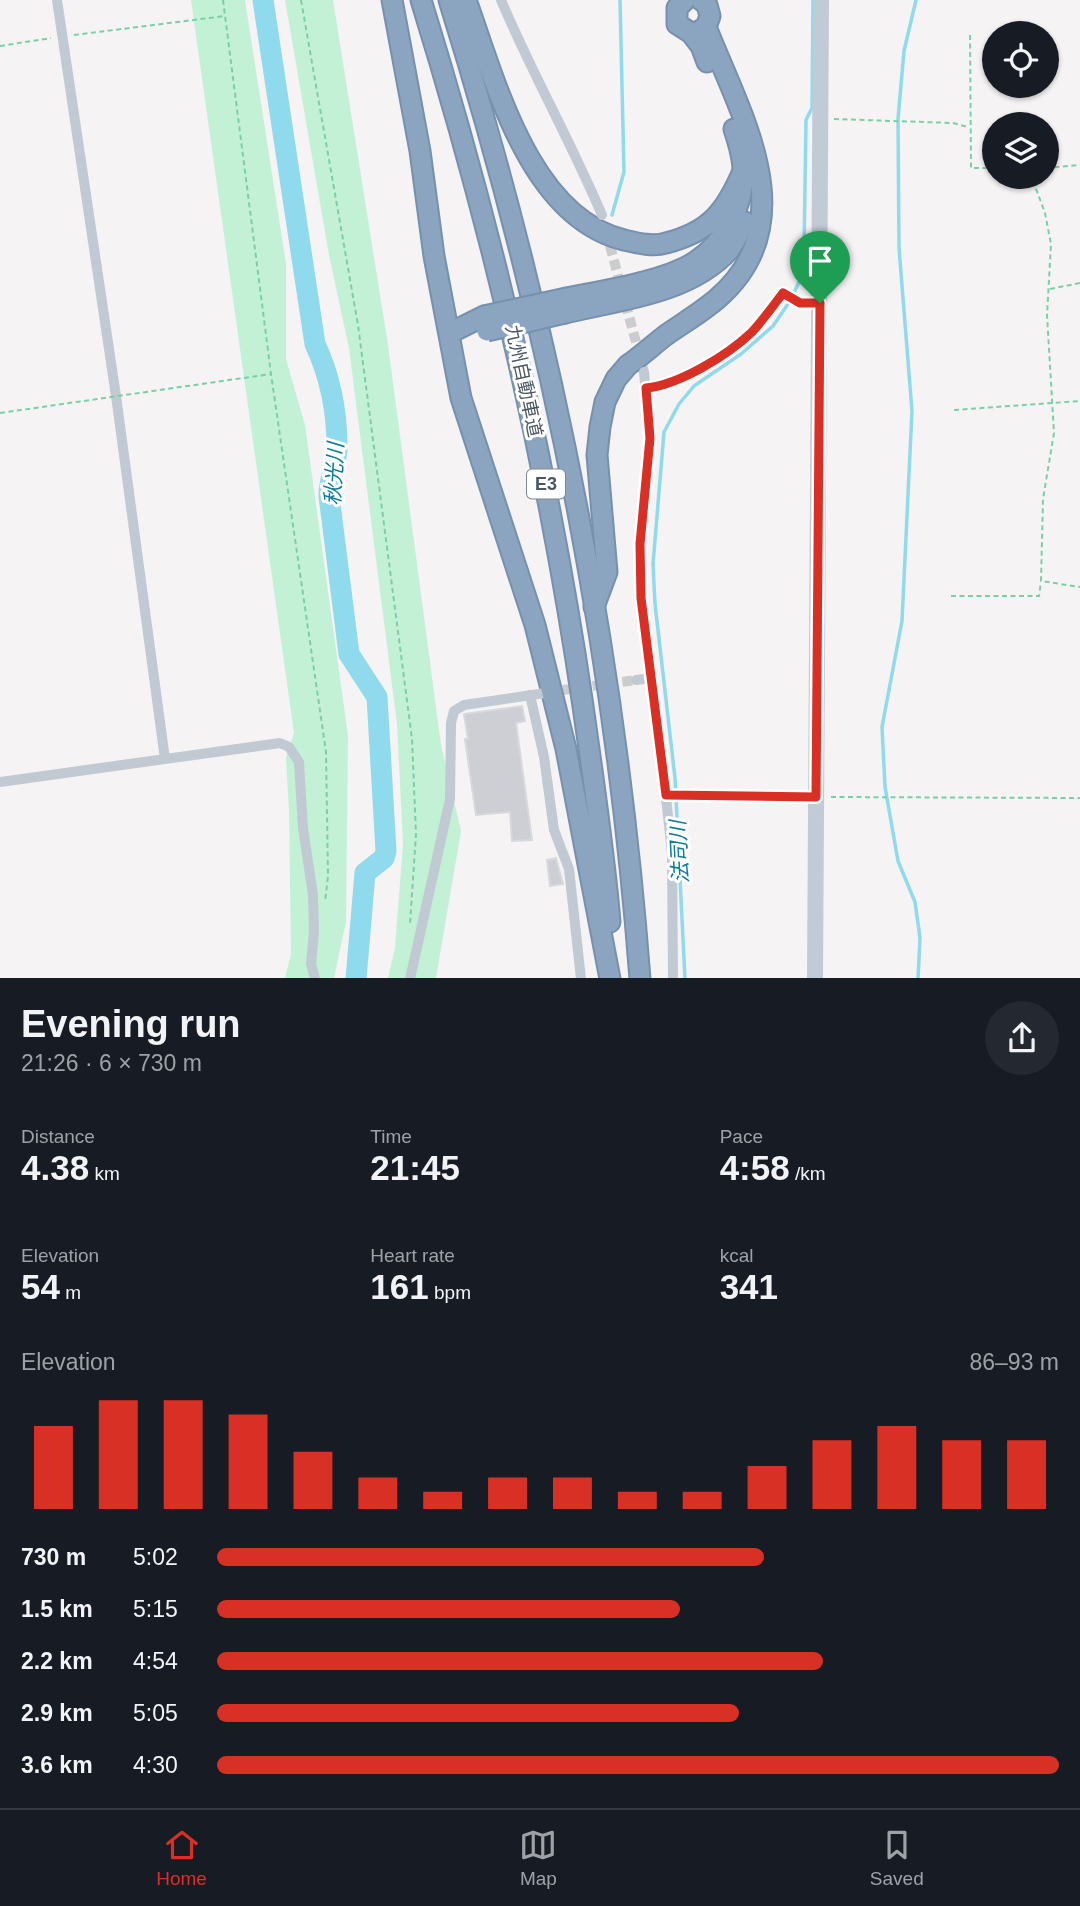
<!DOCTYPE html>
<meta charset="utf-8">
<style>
body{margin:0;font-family:Helvetica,"Noto Sans JP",sans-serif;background:#242831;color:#f1f3f6;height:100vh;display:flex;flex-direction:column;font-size:26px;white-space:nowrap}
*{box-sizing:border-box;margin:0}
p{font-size:23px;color:#9ea1a6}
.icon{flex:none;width:38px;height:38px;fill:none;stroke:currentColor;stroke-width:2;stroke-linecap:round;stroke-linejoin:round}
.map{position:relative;height:978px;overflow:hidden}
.side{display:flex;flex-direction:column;background:#171b24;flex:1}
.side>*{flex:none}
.tools{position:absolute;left:982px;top:21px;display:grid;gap:14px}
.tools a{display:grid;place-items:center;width:77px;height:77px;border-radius:50%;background:#171b24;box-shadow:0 2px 5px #0004;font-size:35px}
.pin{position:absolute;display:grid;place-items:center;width:60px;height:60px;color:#fff;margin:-72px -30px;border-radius:50% 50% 50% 0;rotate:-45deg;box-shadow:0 0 7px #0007}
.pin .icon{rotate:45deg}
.round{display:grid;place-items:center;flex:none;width:74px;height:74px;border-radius:37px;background:#242831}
.overview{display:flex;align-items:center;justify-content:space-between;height:119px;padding:0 21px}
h1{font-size:38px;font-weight:700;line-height:52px}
.stats{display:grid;grid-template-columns:repeat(3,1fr);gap:10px;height:119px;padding:7px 21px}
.stats div{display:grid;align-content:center}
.stats b{font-size:35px;font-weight:700}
.stats small{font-size:19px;font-weight:400}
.stats p{font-size:19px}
.chart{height:196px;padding:14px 21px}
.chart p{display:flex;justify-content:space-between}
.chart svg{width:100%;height:126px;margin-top:7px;stroke:#d93025;stroke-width:6}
ul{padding:0 21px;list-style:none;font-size:23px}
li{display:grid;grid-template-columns:112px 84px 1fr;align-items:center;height:52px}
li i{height:18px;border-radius:9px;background:#d93025}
.tabs{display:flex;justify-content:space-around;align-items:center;height:98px;border-top:2px solid #363941;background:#171b24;font-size:19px;color:#9ea1a6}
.tabs a{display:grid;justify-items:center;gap:4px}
.tabs .current{color:#d93025}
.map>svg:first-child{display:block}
</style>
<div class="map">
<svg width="1080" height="979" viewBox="0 0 1080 979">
<rect width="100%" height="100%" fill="#f5f3f3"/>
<!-- green -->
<g fill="#c3f1d5">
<polygon points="191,0 245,0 286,264 286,359 305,425 348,736 346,922 334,978 285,978 291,954 289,811 286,758 294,733"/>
<polygon points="285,0 333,0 388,345 441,745 461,831 436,978 388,978 395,948 403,844 397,724 349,348 329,255"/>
</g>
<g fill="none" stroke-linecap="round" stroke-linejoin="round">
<!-- stream -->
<g stroke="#90daee" stroke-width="3.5">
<polyline points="916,0 904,51 898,119 899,248 912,411 902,621 882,727 885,787 898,861 915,902 920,938 918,979"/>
<polyline points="612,215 624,172 620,0"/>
<polyline points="793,295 803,273 804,252 806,120 812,108 813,0"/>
<polyline points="685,979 675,778 655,604 653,564 664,432 679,404 694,386 741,354 773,326 790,301"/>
</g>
<!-- river -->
<path stroke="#90daee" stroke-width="21" d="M263 0 315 344C330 376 337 411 337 447 337 463 329 479 329 496L349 654 377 697 386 851 384 858 365 873 356 979"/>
</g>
<!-- building -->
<g fill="#cdcfd5" stroke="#d7d9de" stroke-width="2">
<polygon points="522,706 525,721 516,723 532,840 512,841 510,812 476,815 465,739 468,739 464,714"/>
<polygon points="556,858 563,884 550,886 547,860"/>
</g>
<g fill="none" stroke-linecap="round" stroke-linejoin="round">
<!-- street-tunnel -->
<g stroke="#caccce" stroke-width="10" stroke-dasharray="10 5" stroke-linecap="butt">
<polyline points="606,231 644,372"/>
<polyline points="548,692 636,680"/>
</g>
<defs>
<g id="highway">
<polyline points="392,0 420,151 434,256 461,398 535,625 566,749 610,979"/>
<path d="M421 0C493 232 548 466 583 706 593 778 604 850 610 922"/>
<path d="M449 0C548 317 615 646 640 979"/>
<path d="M466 0C495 80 529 217 624 240 637 243 653 247 666 243 710 232 726 211 743 171"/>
<polyline points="685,0 677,8 677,24 691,33 701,46 707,62"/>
<polyline points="695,33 706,27 710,16 707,5 701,0"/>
<path d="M562 299C600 291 664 282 695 262 725 242 744 206 743 171 743 157 738 141 734 129"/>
<path d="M565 313C619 300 689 294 729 250 735 242 740 231 745 222"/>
<polyline points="450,333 484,316"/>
<path d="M594 607 607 572 597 455 600 427 605 402 616 379 628 365C641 356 653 345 666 335 683 323 702 312 718 298 806 221 740 114 706 27"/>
</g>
</defs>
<!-- highway casing -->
<use href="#highway" stroke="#7690ad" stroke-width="23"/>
<!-- path -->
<g stroke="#7ad0a6" stroke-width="2" stroke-dasharray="5 3.5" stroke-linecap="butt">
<polyline points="223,0 271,374 326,752 328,876 325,902"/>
<polyline points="301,0 358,325 412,739 416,834 410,924"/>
<polyline points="74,35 225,16"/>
<polyline points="970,35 971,168 994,168"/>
<polyline points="0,46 51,38"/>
<polyline points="834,119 953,123 968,127"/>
<polyline points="1046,168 1080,165"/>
<polyline points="1024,177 1035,186 1045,213 1051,244 1047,315 1054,433 1043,499 1041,581 1080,587"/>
<polyline points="1050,289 1080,283"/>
<polyline points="954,410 1080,401"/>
<polyline points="951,596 1039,596 1041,582"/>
<polyline points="677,795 801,796"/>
<polyline points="831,797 1080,798"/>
</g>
<!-- street -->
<g stroke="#c1cad2" stroke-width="10">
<polyline points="57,0 116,396 165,759"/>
<path d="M501 0C532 73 571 142 602 215"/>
<polyline points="644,372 650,438 640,544 641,598 653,678 672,853 673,979"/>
<path d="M646 388C679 385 728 355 752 332 763 320 773 306 783 293L800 303H820"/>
<polyline points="636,680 653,678"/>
<polyline points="530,695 544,757 554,830 569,869 581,979"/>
<polyline points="0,782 280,743 289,747 299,762 303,828 313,895 314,932 311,964 315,979"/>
<polyline points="410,979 450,799 451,723 454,711 464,705 545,693"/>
</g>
<!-- secondary -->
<polyline stroke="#c1cbd6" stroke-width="16" points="815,979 821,0"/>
<!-- highway -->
<use href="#highway" stroke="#8ba5c1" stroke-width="19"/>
<defs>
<g id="highway-bridge">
<polyline points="484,316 562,299"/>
<polyline points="487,331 565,313"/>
</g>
</defs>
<!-- highway-bridge casing -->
<use href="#highway-bridge" stroke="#7690ad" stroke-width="23" stroke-linecap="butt"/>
<!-- path-bridge -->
<polyline stroke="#7ad0a6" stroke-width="2" stroke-dasharray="5 3.5" stroke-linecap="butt" points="0,413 271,374"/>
<!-- highway-bridge -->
<use href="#highway-bridge" stroke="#8ba5c1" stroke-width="19"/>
</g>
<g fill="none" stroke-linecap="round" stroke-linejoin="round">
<defs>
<path id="route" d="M783 293 800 303H820L816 797 666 795 641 598 640 544 650 438 646 388C679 385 728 355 752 332 763 320 773 306 783 293Z"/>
</defs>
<!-- route casing -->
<use href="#route" stroke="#fff" stroke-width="14"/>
<!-- route -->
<use href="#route" stroke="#d93025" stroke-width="9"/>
</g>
<g text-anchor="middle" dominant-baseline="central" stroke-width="6" stroke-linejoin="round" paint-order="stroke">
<!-- shield labels -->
<rect fill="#fff" stroke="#808990" stroke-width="2" x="527" y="469.5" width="38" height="29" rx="5"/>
<g font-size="18" font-weight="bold" fill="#4a5661">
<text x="546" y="484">E3</text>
</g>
<!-- street labels -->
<g font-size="19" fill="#4a5661" stroke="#fff">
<text transform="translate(524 381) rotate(78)">九州自動車道</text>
</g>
<!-- water labels -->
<g font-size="21" font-style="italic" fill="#0c7c9b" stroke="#fff">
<text transform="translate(334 474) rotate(-87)">秋光川</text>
<text transform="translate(679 852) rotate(-93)">法司川</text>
</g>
</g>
</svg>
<div class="tools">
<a><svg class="icon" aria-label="locate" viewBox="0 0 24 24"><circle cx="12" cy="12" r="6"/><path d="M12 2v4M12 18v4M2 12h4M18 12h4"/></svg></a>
<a><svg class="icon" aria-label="layers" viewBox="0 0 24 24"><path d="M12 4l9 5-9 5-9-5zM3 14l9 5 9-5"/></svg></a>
</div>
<div class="pin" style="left:820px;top:303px;background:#1e9e55"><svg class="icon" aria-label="arrive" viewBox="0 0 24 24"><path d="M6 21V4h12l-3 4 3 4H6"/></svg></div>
</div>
<section class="side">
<div class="overview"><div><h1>Evening run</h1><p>21:26 · 6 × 730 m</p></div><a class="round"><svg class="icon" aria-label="share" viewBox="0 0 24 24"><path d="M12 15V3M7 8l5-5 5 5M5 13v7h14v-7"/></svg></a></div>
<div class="stats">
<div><p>Distance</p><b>4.38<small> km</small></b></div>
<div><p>Time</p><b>21:45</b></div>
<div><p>Pace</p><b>4:58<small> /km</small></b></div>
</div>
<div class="stats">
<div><p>Elevation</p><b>54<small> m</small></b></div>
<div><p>Heart rate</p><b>161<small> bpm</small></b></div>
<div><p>kcal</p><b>341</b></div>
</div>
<div class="chart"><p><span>Elevation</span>86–93 m</p>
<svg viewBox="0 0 160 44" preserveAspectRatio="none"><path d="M5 44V15M15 44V6M25 44V6M35 44V11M45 44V24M55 44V33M65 44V38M75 44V33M85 44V33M95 44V38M105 44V38M115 44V29M125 44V20M135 44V15M145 44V20M155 44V20"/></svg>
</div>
<ul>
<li><b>730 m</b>5:02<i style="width:65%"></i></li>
<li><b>1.5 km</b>5:15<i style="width:55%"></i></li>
<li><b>2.2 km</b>4:54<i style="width:72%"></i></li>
<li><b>2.9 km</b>5:05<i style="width:62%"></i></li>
<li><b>3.6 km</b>4:30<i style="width:100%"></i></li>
</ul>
</section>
<nav class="tabs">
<a class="current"><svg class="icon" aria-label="home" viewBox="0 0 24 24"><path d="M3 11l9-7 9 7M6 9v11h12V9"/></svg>Home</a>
<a><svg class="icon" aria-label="map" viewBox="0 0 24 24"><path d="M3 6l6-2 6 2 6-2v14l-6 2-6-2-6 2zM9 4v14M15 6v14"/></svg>Map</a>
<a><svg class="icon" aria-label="saved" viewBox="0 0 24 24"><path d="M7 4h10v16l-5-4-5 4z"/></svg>Saved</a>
</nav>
